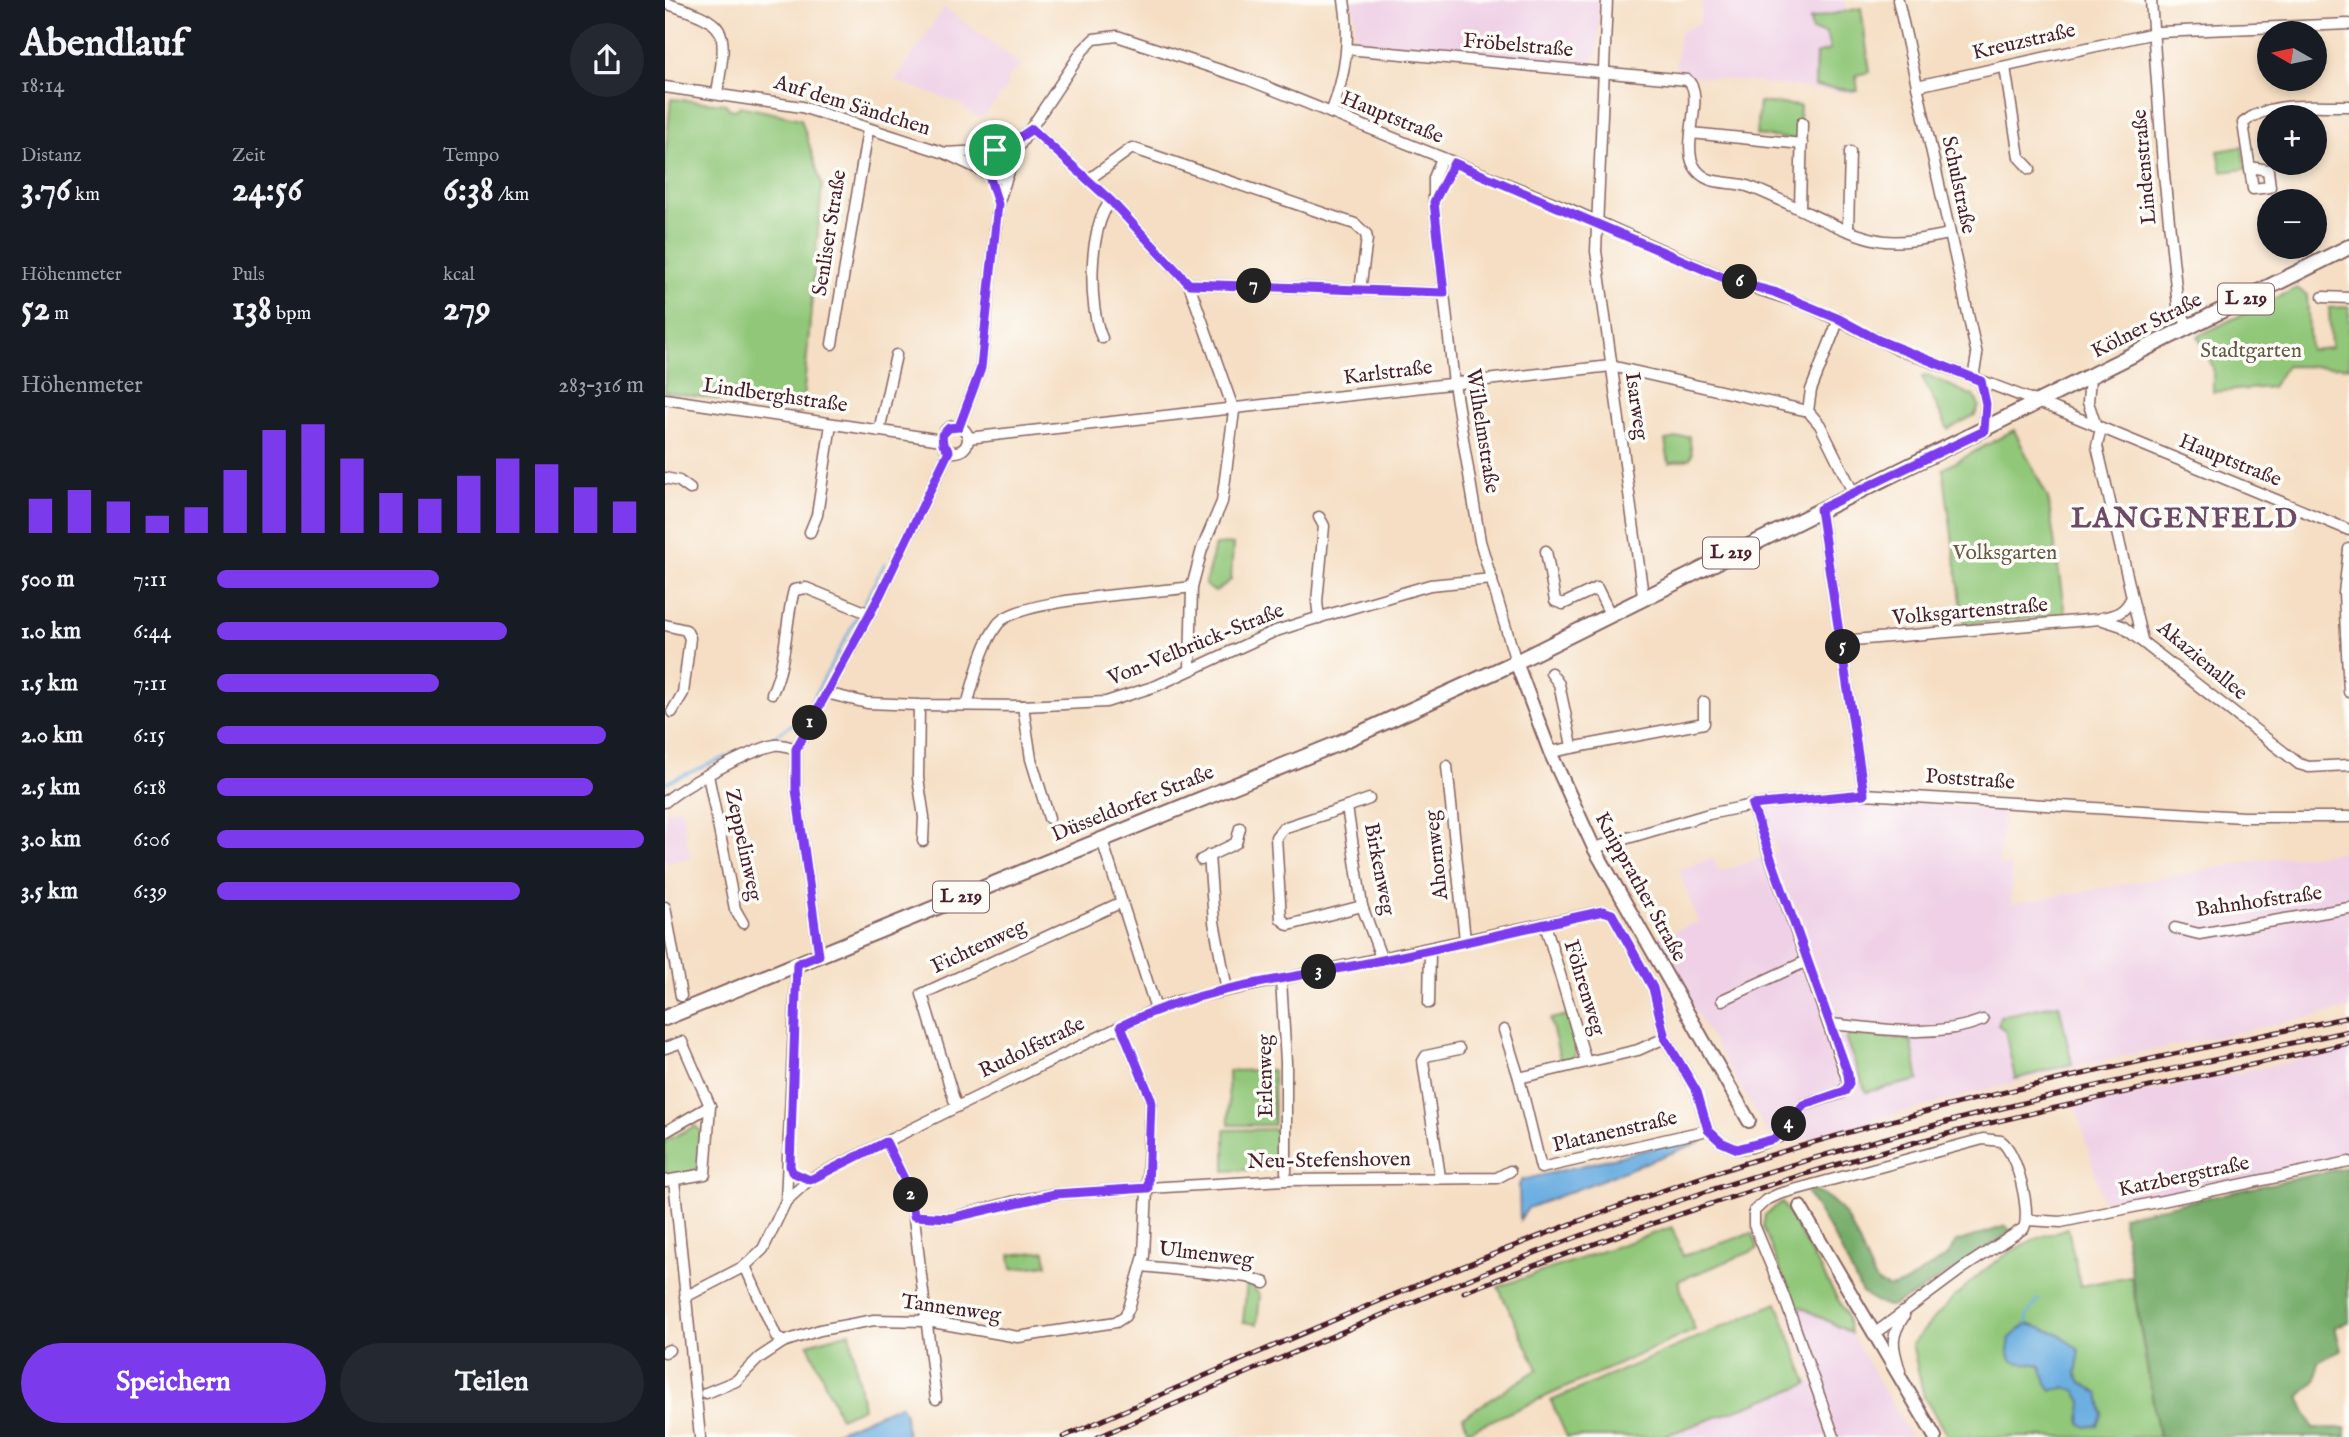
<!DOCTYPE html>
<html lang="de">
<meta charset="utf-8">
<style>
body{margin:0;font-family:"IM FELL English",serif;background:#242831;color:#f1f3f6;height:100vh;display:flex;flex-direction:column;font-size:26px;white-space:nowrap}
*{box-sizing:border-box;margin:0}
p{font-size:23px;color:#9ea1a6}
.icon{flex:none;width:38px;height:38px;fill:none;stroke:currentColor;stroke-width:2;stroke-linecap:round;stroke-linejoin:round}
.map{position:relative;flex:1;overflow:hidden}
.side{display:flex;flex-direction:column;background:#171b24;width:665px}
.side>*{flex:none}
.needle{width:46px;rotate:279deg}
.controls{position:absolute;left:1592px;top:21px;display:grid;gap:14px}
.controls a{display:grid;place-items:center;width:70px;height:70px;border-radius:50%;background:#171b24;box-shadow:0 4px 10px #0003;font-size:35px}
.pin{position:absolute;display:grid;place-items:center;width:60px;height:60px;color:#fff;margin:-30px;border:4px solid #fff;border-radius:50%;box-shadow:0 2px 7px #0007}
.km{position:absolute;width:35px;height:35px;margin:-18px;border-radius:50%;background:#222;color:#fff;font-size:19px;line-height:35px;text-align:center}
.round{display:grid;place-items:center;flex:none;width:74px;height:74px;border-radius:37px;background:#242831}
.headline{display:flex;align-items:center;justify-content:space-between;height:119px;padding:0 21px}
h1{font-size:38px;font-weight:700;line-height:52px}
.stats{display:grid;grid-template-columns:repeat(3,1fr);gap:10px;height:119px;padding:7px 21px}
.stats div{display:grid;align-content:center}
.stats b{font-size:35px;font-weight:700}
.stats small{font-size:19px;font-weight:400}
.stats p{font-size:19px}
.chart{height:196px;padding:14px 21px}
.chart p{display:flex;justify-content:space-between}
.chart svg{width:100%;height:126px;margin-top:7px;stroke:#7c3aed;stroke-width:6}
.action{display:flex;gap:14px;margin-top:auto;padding:14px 21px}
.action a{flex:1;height:80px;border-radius:42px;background:#7c3aed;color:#fff;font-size:28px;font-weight:700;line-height:80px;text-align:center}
.action a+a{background:#242831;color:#f1f3f6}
ul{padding:0 21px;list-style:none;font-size:23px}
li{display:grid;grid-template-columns:112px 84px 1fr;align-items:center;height:52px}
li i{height:18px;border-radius:9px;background:#7c3aed}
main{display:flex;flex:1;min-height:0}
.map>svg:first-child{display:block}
</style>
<main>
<section class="side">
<div class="headline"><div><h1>Abendlauf</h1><p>18:14</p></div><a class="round"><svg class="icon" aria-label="share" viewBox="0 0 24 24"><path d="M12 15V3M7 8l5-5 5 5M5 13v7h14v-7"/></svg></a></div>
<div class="stats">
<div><p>Distanz</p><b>3.76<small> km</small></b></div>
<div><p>Zeit</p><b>24:56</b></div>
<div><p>Tempo</p><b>6:38<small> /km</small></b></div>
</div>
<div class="stats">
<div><p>Höhenmeter</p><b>52<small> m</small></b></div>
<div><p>Puls</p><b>138<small> bpm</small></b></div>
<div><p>kcal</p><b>279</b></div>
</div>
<div class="chart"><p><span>Höhenmeter</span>283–316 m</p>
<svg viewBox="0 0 160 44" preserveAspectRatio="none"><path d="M5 44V32M15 44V29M25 44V33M35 44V38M45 44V35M55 44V22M65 44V8M75 44V6M85 44V18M95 44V30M105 44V32M115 44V24M125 44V18M135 44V20M145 44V28M155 44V33"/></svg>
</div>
<ul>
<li><b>500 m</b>7:11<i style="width:52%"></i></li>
<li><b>1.0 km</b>6:44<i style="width:68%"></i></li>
<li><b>1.5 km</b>7:11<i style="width:52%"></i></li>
<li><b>2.0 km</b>6:15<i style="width:91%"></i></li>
<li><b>2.5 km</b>6:18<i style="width:88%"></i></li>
<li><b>3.0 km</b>6:06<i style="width:100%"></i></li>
<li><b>3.5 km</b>6:39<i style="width:71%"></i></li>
</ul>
<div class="action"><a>Speichern</a><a>Teilen</a></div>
</section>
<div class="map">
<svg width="1684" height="1437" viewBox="0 0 1684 1437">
<rect width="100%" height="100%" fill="#fdfcf7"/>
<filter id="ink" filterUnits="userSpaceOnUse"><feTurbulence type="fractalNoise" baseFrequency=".0143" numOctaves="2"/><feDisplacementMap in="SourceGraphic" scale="14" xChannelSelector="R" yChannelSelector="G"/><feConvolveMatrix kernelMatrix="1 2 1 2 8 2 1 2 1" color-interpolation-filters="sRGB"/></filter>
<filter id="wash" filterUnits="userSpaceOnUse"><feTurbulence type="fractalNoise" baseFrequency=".00686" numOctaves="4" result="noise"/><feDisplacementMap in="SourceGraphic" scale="28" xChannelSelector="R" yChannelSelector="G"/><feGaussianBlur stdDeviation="1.57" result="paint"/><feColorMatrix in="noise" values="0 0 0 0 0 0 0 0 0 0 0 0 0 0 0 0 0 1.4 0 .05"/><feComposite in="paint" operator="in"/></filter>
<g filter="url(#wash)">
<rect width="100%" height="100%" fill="#f5dec3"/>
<!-- built -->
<g fill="#efd0e6">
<polygon points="686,0 935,0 932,54 924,65 690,42 690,17"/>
<polygon points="1037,0 1180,0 1182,10 1196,8 1205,72 1192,75 1193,92 1185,93 1010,74 1015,32 1035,23"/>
<polygon points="279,7 357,65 341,81 343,84 339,92 317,118 307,114 294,103 230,81"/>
<polygon points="1199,797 1339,811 1333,865 1347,866 1346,904 1607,858 1684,852 1684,1009 1398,1069 1111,1147 988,939 1033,922 1014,870 1048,858 1053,872 1112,852 1101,820 1105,807"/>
<polygon points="16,808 26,858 0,863 0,811"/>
<polygon points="1684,1049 1684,1157 1440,1208 1411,1107"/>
<polygon points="1133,1306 1186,1333 1246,1437 996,1437 1149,1382 1123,1311"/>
</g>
<!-- green -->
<g fill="#91c779" stroke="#6e7352" stroke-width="2">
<polygon points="1196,8 1205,72 1191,75 1193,91 1150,86 1151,54 1165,50 1161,33 1147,31 1145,19"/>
<polygon points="6,99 61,104 64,109 71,110 75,106 136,119 157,185 137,412 0,392 0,157"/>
<polygon points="1094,102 1135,106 1133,140 1091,135"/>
<polygon points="1577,147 1581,169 1557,172 1553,151"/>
<polygon points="1632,288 1642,295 1645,350 1666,348 1664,308 1684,307 1684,367 1621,366 1607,387 1548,392 1548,367 1533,336"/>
<polygon points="1262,375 1310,397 1314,406 1310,415 1283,429 1257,377"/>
<polygon points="1349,430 1383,498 1400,615 1299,624 1278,469"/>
<polygon points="1024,436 1027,455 1024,459 1004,463 1000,440"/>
<polygon points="568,544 566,580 550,592 540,585 550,545"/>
<polygon points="1394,1004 1407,1064 1350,1079 1340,1030 1333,1025 1335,1016"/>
<polygon points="903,1015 912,1050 909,1057 896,1062 885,1019"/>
<polygon points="1184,1035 1246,1040 1254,1080 1201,1092 1181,1040"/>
<polygon points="608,1070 609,1125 564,1125 563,1071"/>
<polygon points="30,1126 36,1131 35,1164 29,1174 0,1176 0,1141"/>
<polygon points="615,1129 615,1168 560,1171 560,1130"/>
<polygon points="1117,1202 1181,1314 1186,1333 1134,1306 1130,1308 1098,1227 1100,1215"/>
<polygon points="1007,1227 1018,1256 1087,1233 1093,1249 1013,1281 1030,1330 803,1431 798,1417 873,1369 833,1287"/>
<path d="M1403 1228 1415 1286 1466 1276 1494 1437H1283L1259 1397 1247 1344C1278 1307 1318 1264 1362 1243 1374 1236 1389 1233 1403 1228Z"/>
<polygon points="380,1251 382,1265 347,1269 345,1255"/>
<polygon points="582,1282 595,1295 592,1324 578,1322"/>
<polygon points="1112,1303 1143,1384 996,1437 902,1437 886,1401"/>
<polygon points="185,1332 198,1408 175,1418 143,1344"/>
</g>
<!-- forest -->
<g fill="#74ac69" stroke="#5f664a" stroke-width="2">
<polygon points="1684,1167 1684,1235 1681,1237 1684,1321 1670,1327 1676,1350 1653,1362 1652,1379 1634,1397 1648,1428 1681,1428 1681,1437 1494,1437 1457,1216"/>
<path d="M1146 1191C1182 1197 1194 1246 1208 1275L1213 1283 1224 1288 1238 1284 1281 1257 1291 1242 1341 1226 1346 1232 1253 1293 1226 1306 1217 1305 1197 1293 1172 1242 1142 1193Z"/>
</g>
<!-- water -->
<g fill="#6cafe1" stroke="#5b6786" stroke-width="2">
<polygon points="1026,1139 1038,1141 863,1208 855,1220 854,1185 857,1180"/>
<path d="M1362 1324 1392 1333 1415 1351 1411 1373 1416 1382 1434 1394 1438 1414 1433 1425 1421 1427 1415 1423 1417 1402 1411 1391 1401 1388 1387 1390 1381 1383 1376 1366C1365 1360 1357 1367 1346 1360L1343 1351 1345 1338Z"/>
<polygon points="235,1405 240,1413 242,1437 159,1437"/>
</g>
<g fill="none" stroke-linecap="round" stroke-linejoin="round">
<!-- stream -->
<g stroke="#6cafe1" stroke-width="2.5">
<polyline points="197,607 220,563"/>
<polyline points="0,783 110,736 138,717 194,613"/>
<polyline points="1362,1324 1362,1315 1374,1299"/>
</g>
</g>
</g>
<g filter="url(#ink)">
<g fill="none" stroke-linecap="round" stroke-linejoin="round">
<defs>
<g id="street">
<polyline points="942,0 931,251 978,596"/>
<polyline points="1233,0 1312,355 1308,378"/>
<polyline points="1486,0 1498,165 1513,306 1524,328"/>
<path d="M0 3C64 24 63 26 52 93"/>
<path d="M682 49 1022 80C1041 93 1016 144 1029 166 1041 187 1063 180 1082 186 1121 199 1181 237 1220 241 1241 243 1263 238 1284 234"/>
<polyline points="1340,67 1354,157 1365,169"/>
<polyline points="1252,86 1494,32 1684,24"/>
<polyline points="0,87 137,107 280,153 333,178 343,174 348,162 344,154 336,150"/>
<path d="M666 113C680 77 686 39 679 0"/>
<polyline points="367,129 446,201 524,284 569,411 557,502 537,549 527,587 525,668"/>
<polyline points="1026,133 1137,144"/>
<polyline points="280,153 336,150 361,133"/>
<polyline points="346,158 418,50 429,39 452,36 582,79 902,208 1064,280 1139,304 1230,348 1391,409 1684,530"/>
<polyline points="777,158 769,178 769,202 789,384 808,499 815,541 851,662"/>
<path d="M1585 167 1603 170 1605 187 1588 189 1578 123C1605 100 1651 107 1684 106"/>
<polyline points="423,180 467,148 690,224 701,234 702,239 695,290"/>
<polyline points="769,201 789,163"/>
<polyline points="1135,208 1137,123"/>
<polyline points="1183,229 1185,152"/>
<polyline points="524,284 779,293"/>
<polyline points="1658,297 1684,298"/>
<path d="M437 338C423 308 423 226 446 201"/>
<polyline points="167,344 203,130"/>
<polyline points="1425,378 1423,402 1431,426"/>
<polyline points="1316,381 1321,404 1319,431"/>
<polyline points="0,399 277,440"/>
<polyline points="1143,411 1146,390 1174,319"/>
<circle cx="290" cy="439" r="13"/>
<polyline points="294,427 316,368 333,204 343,174"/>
<polyline points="1436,428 1432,446 1477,640"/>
<polyline points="214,431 231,355"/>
<polyline points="303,438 946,366 1143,411 1155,425 1188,492"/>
<polyline points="0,478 14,481 25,489"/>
<polyline points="1155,509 1199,794"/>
<polyline points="145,532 152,515 166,424"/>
<polyline points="1684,549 1679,593 1684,692"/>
<polyline points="881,551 890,601 898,604 932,588 945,614"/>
<polyline points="654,618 652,602 659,526 654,517"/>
<path d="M1436 618C1451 615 1459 613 1466 599"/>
<polyline points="0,625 21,630 25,638 18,693 7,712"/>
<polyline points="1177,641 1435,619 1457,626 1634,764 1644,767 1684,765"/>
<polyline points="886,673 894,684 907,746"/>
<path d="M107 693C122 662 120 623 129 590L141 588 205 614"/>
<polyline points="161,693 202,703 254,705 358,706 441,702 491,686 608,632 642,621 765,585 827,579"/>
<polyline points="254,705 253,778 259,817 258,841"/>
<path d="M302 705C310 679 316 646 333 624 352 598 489 593 527 587"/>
<polyline points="358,706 366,759 384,818"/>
<polyline points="885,752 1039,723 1039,702"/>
<polyline points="782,766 800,940"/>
<polyline points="43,775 70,909 78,923"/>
<polyline points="704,799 682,807 697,906 717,960"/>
<path d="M0 802C19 785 86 750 110 745 116 744 125 747 131 749"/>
<polyline points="682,807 618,828 611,837 616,919 624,925 697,906"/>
<polyline points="437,840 491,1009"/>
<polyline points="929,848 1044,814 1087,805 1199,794 1578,817 1684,817"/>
<polyline points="544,855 549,922 562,990"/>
<polyline points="536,860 571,843 575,828"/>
<polyline points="0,907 16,996"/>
<polyline points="880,924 921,1062"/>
<polyline points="1510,928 1534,934 1684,908"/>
<polyline points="154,955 131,790 131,749 215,595 284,451"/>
<polyline points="616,980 621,1062 621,1172"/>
<polyline points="1057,1000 1142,961"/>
<polyline points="764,1003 765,950"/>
<path d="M1166 1024C1217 1029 1269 1039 1318 1020"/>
<polyline points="839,1030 854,1078"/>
<polyline points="0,1048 17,1042 45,1106 40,1174 0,1181"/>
<polyline points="291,1106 257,994 457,902"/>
<polyline points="1043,1130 1056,1142 1072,1149 1087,1147 1114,1137 1139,1105 1176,1093 1184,1084 1087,805"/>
<polyline points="0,1132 45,1106"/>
<polyline points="221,1142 246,1193 271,1399"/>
<polyline points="775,1177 758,1061 761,1056 794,1049"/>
<polyline points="9,1180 35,1437"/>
<polyline points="121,1201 145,1179 491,1009 513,1001 938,911 947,914 988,988 1000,1038 1032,1092 1043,1130 876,1168 854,1078 973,1050 1000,1038"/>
<polyline points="249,1216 286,1218 347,1202 390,1194 483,1188 620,1180 832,1178 845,1171"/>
<polyline points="1362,1220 1396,1222 1684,1162"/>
<polyline points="80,1266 111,1336 118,1342 155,1330 209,1320 262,1321 353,1337 451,1322 460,1316 464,1308 479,1256 486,1099 456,1026"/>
<polyline points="477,1266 583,1277 600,1283"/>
<polyline points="20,1297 80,1266 98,1249 121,1201 132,964"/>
<polyline points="0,1352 4,1350"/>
<path d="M1235 1371C1228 1347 1224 1338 1239 1316"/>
<polyline points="41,1393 71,1381 94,1358 118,1342"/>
<path d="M1169 1437 1118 1294 1089 1225V1211L1101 1200 1114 1194 1318 1139 1336 1141C1352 1153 1366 1209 1359 1228L1298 1268 1209 1334"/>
</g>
<g id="secondary">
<polyline points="851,662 885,752 929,848 1084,1121"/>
<polyline points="1135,1207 1270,1437"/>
</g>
<polyline id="primary" points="0,1018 674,743 851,662 1684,247"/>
</defs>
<!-- street casing -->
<use href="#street" stroke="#866260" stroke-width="13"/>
<!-- secondary casing -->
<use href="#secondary" stroke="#866260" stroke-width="16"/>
<!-- primary casing -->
<use href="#primary" stroke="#866260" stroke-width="18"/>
<!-- street -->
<use href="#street" stroke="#fff" stroke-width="10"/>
<!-- secondary -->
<use href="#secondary" stroke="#fff" stroke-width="12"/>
<!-- primary -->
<use href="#primary" stroke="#fff" stroke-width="14"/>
<defs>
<g id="rail">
<path d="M799 1292C961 1230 1129 1173 1297 1130 1425 1098 1555 1073 1684 1043"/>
<path d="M398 1437C617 1343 835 1243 1062 1169 1265 1103 1475 1061 1684 1017"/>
<path d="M433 1437C628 1354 821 1265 1022 1198 1239 1125 1461 1078 1684 1031"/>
</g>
</defs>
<!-- rail casing -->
<use href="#rail" stroke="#4a1f2b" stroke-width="5"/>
<!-- rail -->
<use href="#rail" stroke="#fdfcf7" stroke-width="2.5" stroke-dasharray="8" stroke-linecap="butt"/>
</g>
</g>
<g fill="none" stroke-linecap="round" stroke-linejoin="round" filter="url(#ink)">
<defs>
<path id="route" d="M367 129 446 201 524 284 779 293 769 202 789 163 1064 280 1109 292 1174 319 1213 340 1316 381 1321 404 1319 431 1155 509 1199 794 1087 805 1183 1074 1184 1084 1180 1091 1139 1105 1109 1139 1072 1149 1056 1142 1043 1130 1032 1092 1000 1038 988 988 947 914 938 911C857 929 775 949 693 965 613 980 529 989 456 1026L486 1099 483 1188 390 1194 286 1218 249 1216 246 1193 221 1142 145 1180 127 1172 125 1166 132 964 154 955 131 790V749L215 595 281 457 284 451 278 444 277 435 284 428 294 427 316 368 333 204 320 162 326 152 336 150Z"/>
</defs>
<!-- route casing -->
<use href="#route" stroke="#fff" stroke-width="14"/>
<!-- route -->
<use href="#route" stroke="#7c3aed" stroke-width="9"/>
</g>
<g text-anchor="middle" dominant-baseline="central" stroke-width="7" stroke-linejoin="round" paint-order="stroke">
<!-- shield labels -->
<g fill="#fdfcf7" stroke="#806168" stroke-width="2">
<rect x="1553" y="283.5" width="56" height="31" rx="5"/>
<rect x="1038" y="537.5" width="56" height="31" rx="5"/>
<rect x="268" y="881.5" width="56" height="31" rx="5"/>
</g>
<g font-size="19" font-weight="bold" fill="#4a1f2b">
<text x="1581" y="299">L 219</text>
<text x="1066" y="553">L 219</text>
<text x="296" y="897">L 219</text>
</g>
<!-- street labels -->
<g font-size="21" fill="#4a1f2b" stroke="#fdfcf7">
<text transform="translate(1359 42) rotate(-13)">Kreuzstraße</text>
<text transform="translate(853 46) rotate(5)">Fröbelstraße</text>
<text transform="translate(187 106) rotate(17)">Auf dem Sändchen</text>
<text transform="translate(727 118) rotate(22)">Hauptstraße</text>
<text transform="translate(1480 167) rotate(-95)">Lindenstraße</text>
<text transform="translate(1293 185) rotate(78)">Schulstraße</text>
<text transform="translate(165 233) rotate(-81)">Senliser Straße</text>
<text transform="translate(1482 326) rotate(-27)">Kölner Straße</text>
<text transform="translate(723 373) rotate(-7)">Karlstraße</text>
<text transform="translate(110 396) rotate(8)">Lindberghstraße</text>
<text transform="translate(971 406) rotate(82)">Isarweg</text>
<text transform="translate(817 431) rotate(81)">Wilhelmstraße</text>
<text transform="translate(1565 461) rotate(22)">Hauptstraße</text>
<text transform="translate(1305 612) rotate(-5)">Volksgartenstraße</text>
<text transform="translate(531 645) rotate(-22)">Von-Velbrück-Straße</text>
<text transform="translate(1537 661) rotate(40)">Akazienallee</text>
<text transform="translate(1305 780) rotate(4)">Poststraße</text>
<text transform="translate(468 804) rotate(-22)">Düsseldorfer Straße</text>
<text transform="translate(78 845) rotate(78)">Zeppelinweg</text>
<text transform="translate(772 855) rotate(-96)">Ahornweg</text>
<text transform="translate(714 869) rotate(79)">Birkenweg</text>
<text transform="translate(975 887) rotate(61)">Knipprather Straße</text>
<text transform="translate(1594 902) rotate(-8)">Bahnhofstraße</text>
<text transform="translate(314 947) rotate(-25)">Fichtenweg</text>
<text transform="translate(919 988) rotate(73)">Föhrenweg</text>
<text transform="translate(367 1048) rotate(-26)">Rudolfstraße</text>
<text transform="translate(601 1076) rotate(-91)">Erlenweg</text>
<text transform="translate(950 1132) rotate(-13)">Platanenstraße</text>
<text transform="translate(664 1161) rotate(-1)">Neu-Stefenshoven</text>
<text transform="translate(1519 1177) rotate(-12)">Katzbergstraße</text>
<text transform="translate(541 1255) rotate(7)">Ulmenweg</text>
<text transform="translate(286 1309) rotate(8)">Tannenweg</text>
</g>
<!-- park labels -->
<g font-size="21" fill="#635a46" stroke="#fdfcf7">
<text x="1586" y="351">Stadtgarten</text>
<text x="1340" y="553">Volksgarten</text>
</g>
<!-- district labels -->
<g font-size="28" font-weight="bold" letter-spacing="2" fill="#6f4a67" stroke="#fdfcf7">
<text x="1520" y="519">LANGENFELD</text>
</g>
</g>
</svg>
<div class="controls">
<a><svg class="needle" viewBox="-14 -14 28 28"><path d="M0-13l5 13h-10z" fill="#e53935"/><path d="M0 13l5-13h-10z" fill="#9ea1a6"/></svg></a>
<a>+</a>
<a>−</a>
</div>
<div class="pin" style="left:330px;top:150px;background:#1e9e55"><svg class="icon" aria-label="arrive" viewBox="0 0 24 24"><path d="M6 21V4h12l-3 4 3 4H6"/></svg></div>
<b class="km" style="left:145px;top:723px">1</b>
<b class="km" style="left:246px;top:1195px">2</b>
<b class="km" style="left:654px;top:972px">3</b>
<b class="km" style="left:1124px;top:1124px">4</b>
<b class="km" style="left:1178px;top:647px">5</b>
<b class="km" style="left:1075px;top:282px">6</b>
<b class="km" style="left:589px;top:286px">7</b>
</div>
</main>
